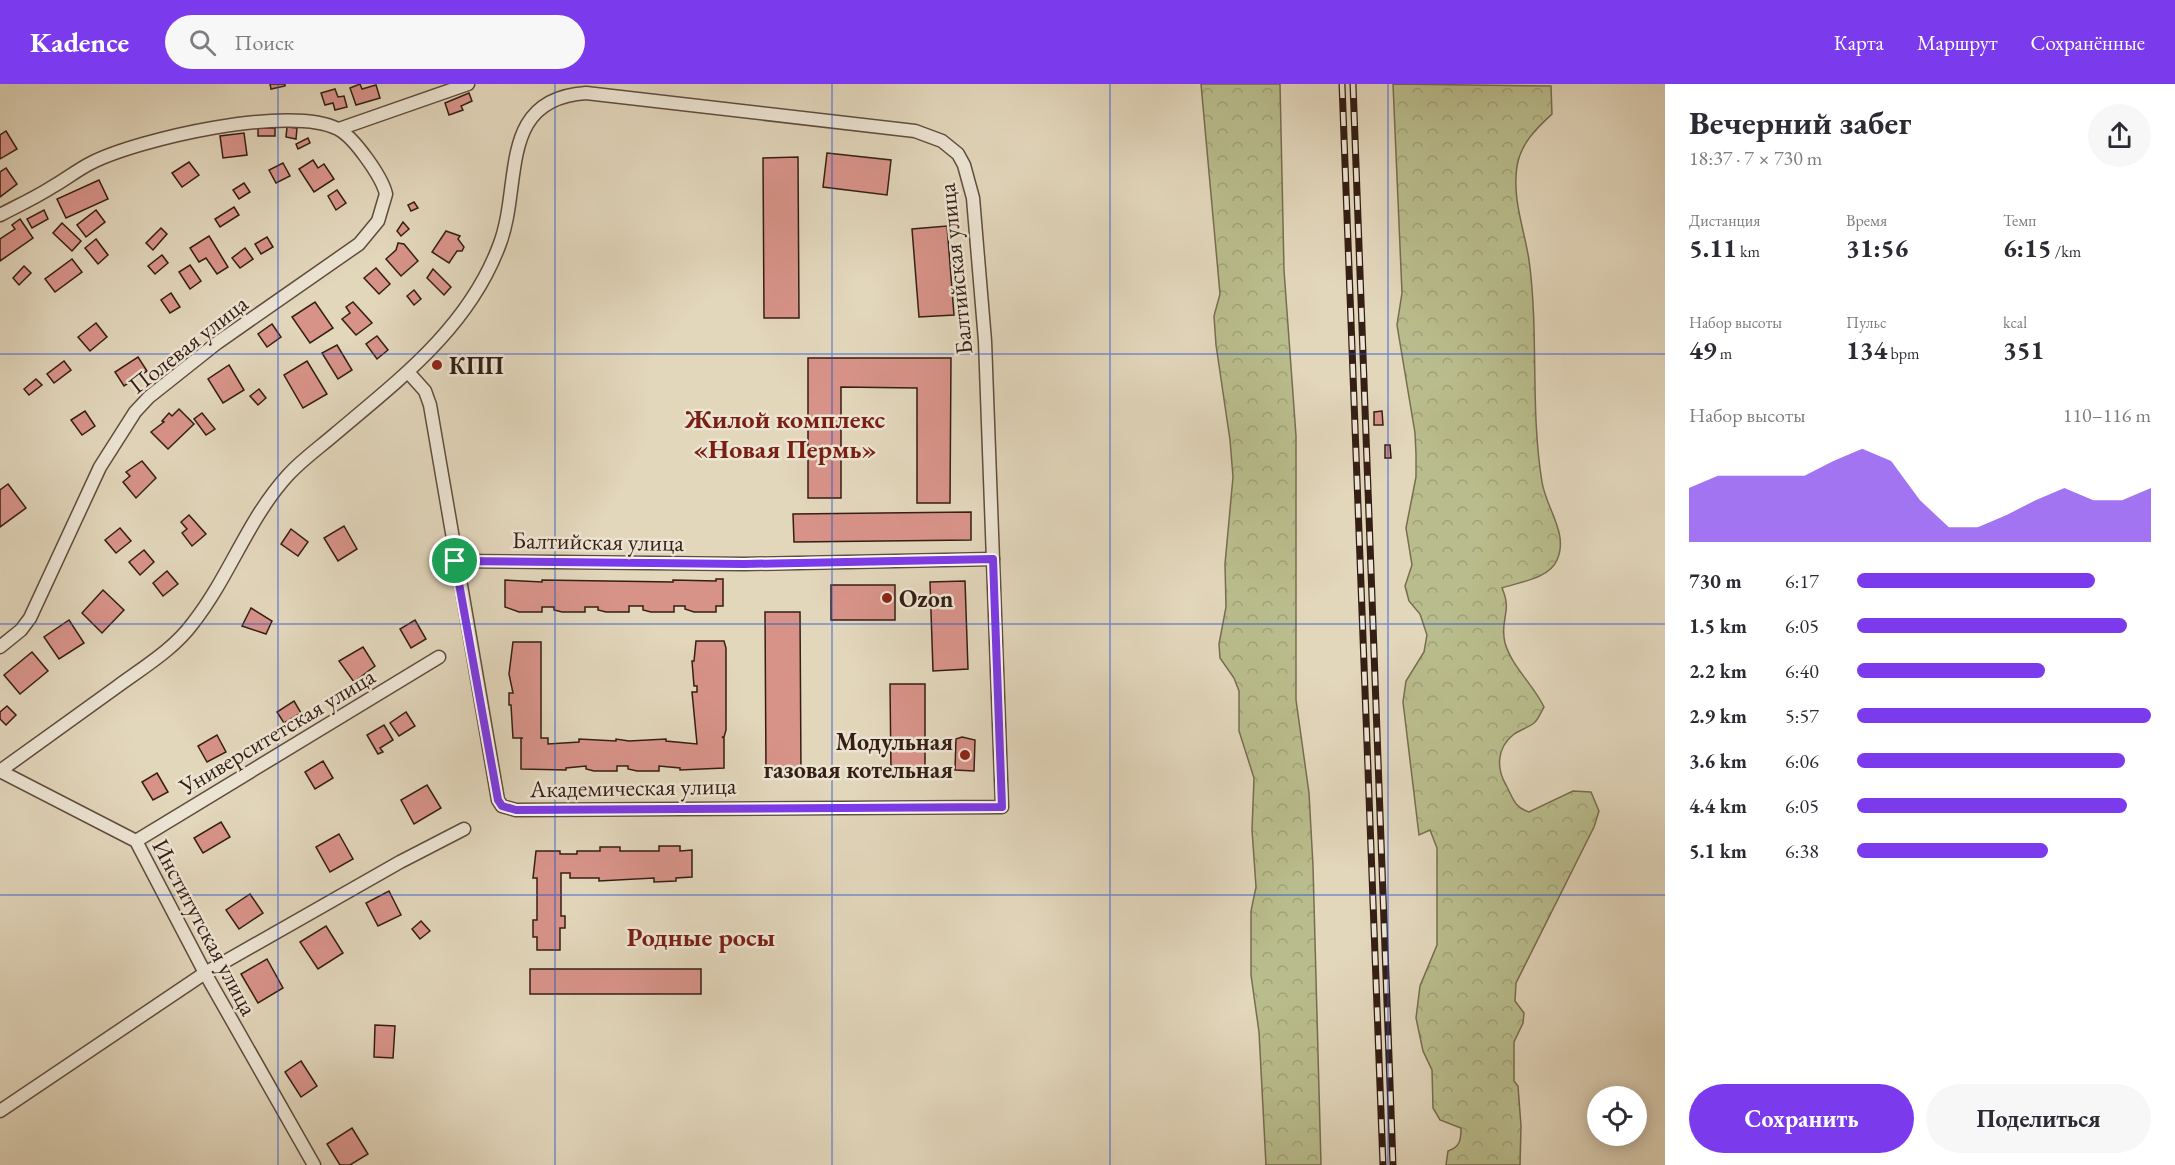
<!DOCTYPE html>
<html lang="ru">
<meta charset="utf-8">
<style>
body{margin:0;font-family:"EB Garamond",serif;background:#f7f7f7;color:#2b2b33;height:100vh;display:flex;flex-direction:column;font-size:22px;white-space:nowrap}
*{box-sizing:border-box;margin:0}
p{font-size:20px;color:#7c7c81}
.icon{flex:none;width:33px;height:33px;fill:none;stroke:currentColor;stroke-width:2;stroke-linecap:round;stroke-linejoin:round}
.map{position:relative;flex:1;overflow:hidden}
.panel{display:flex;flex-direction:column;background:#fff;width:510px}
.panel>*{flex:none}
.controls{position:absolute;left:1587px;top:1002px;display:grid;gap:12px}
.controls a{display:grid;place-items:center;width:60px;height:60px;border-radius:50%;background:#fff;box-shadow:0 3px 15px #0003;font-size:30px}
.pin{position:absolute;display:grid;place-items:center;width:51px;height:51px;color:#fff;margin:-26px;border:3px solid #fff;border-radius:50%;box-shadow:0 2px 6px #0007}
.round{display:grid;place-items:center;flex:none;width:63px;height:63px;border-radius:32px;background:#f7f7f7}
.overview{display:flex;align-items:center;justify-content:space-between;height:102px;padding:0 24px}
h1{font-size:33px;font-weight:700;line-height:45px}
.stats{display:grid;grid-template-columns:repeat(3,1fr);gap:9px;height:102px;padding:6px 24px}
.stats div{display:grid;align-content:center}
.stats b{font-size:26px;font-weight:700}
.stats small{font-size:16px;font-weight:400}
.stats p{font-size:16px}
.chart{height:168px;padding:12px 24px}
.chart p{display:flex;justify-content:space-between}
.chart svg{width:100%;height:108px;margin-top:6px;fill:#7c3aed;opacity:.7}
.cta{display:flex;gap:12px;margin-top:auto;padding:12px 24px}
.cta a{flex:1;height:69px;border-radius:36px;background:#7c3aed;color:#fff;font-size:24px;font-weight:700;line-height:69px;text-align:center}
.cta a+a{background:#f7f7f7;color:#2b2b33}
ul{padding:0 24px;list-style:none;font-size:20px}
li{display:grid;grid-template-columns:96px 72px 1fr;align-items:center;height:45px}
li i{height:15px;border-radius:8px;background:#7c3aed}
header{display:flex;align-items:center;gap:36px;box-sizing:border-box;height:84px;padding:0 30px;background:#7c3aed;color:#fff}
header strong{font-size:28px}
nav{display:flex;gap:33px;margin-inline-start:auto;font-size:21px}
.search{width:420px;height:54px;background:#f7f7f7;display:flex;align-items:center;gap:15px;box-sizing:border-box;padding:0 21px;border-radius:33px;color:#7c7c81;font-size:22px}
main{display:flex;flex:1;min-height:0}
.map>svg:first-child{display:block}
</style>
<header>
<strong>Kadence</strong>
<div class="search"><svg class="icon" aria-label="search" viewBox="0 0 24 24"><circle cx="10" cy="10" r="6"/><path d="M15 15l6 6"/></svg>Поиск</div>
<nav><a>Карта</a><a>Маршрут</a><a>Сохранённые</a></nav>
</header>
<main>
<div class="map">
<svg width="1665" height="1081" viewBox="0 0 1665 1081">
<defs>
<pattern id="forest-crowns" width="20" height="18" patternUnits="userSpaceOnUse" patternTransform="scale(1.5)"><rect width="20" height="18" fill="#b9bc8c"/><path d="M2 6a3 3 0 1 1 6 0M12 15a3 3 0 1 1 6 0" fill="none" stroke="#a0a178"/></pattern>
</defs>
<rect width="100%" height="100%" fill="#e2d6bb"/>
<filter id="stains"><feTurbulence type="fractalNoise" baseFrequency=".00333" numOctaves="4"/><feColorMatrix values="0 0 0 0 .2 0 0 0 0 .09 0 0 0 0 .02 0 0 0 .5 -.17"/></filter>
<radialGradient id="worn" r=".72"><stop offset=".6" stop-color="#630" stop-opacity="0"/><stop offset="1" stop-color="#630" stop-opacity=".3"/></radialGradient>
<!-- forest -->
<g fill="url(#forest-crowns)" stroke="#776d50" stroke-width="1.5">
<polygon points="1201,0 1280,0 1284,186 1296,352 1296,616 1309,709 1313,782 1321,1081 1266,1081 1259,948 1251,891 1251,827 1256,803 1252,746 1254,694 1239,647 1239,607 1234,594 1220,574 1219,560 1226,523 1225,480 1233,393 1230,356 1216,261 1214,232 1220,210"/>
<path d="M1393 0 1551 2 1552 30C1536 45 1521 59 1517 82 1512 115 1524 144 1529 176 1539 249 1530 325 1542 398 1546 424 1569 450 1557 476 1549 495 1519 498 1502 504 1513 529 1499 535 1505 559 1512 583 1533 600 1544 623 1541 628 1538 636 1534 639 1528 644 1519 646 1513 651 1497 664 1496 684 1506 701 1513 714 1514 723 1529 728L1573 707 1591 708 1599 727 1594 743 1516 899 1515 917 1524 929 1523 939 1514 958V997L1518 1002 1521 1042 1520 1081H1446L1448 1067C1460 1063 1461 1056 1461 1044L1440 1036 1433 1024 1432 986 1423 967 1416 934 1420 902 1437 861V764L1430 746 1419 751 1403 618 1406 597 1424 568 1427 551 1420 530 1409 517 1405 502 1412 481 1406 444 1416 393V370L1415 349 1397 241 1402 209Z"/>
</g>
<!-- building -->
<g fill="#d89389" stroke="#351e14" stroke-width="1.5">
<polygon points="270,0 285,0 285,2 271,5"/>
<polygon points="360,0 362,5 376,1 380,14 356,21 350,4"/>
<polygon points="335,5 338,13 344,12 347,23 335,26 333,19 325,21 321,9"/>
<polygon points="469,9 472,17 461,22 463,26 449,31 445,19"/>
<polygon points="287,43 297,44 296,55 286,53"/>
<rect x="258" y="44" width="17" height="8"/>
<polygon points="6,47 17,65 0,75 0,51"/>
<polygon points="244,49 247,71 223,74 220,52"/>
<polygon points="308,54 310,59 298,65 296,60"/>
<polygon points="827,69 891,76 887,111 823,103"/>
<polygon points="798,73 799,234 764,234 763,74"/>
<polygon points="313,76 318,84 324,80 334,95 314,108 299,85"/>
<polygon points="189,78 199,91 182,103 172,89"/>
<polygon points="283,79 290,92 276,99 269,86"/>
<polygon points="6,84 17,100 0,113 0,88"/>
<polygon points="99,96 108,115 66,134 57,115"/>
<polygon points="244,99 250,108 239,115 233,106"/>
<polygon points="337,106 346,119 336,126 328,112"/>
<polygon points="414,118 418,124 411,127 408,121"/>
<polygon points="234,123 239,131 220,143 215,135"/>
<polygon points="44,126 48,135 32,144 27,135"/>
<polygon points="96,126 105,138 86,153 77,141"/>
<polygon points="20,135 33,154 0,177 0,155 15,145 12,141"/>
<polygon points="403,138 409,145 401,152 397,147"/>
<polygon points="62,139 81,157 72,167 53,149"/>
<polygon points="947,142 954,231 919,233 912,145"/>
<polygon points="161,144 167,150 153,166 146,159"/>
<polygon points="446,147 460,152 458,155 464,163 462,167 457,167 449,179 432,168"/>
<polygon points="209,152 228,183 217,190 206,174 199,178 190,164"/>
<polygon points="267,153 273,163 261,170 255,160"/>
<polygon points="96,155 108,171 98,180 85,164"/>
<polygon points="398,159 404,160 418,177 401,192 386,175 396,166"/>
<polygon points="245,164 253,175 240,184 232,174"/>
<polygon points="162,171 168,179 155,190 148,182"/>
<polygon points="72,175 82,188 55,208 45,195"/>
<polygon points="190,181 201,197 190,205 179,188"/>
<polygon points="24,182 31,189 19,201 13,194"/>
<polygon points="376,184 390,200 379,210 364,194"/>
<polygon points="433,185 451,203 444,211 427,194"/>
<polygon points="414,206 421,215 414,221 407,212"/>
<polygon points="171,209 180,223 170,229 161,216"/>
<polygon points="315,218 333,244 310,259 292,233"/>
<polygon points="353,218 372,239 356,251 342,235 350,229 346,223"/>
<polygon points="96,239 107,253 90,267 78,253"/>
<polygon points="272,240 281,253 267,263 258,250"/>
<polygon points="377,252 388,266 377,275 366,260"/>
<polygon points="337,261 352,286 338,295 322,269"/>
<polygon points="138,273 147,287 124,302 115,288"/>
<polygon points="808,274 951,274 950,419 917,419 917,304 841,303 841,414 808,414"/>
<polygon points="436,276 441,283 438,286 432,280"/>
<polygon points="64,277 71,286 54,299 47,290"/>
<polygon points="307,277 327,310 303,324 284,291"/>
<polygon points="229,281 244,306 223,319 208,295"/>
<polygon points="36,295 42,301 29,311 24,305"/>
<polygon points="259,305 266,314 258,321 250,312"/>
<polygon points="179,325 194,340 168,365 151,348 164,338 162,337 169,329 172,332"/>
<polygon points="85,327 95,342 82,351 71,336"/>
<polygon points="1382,327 1383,341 1374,341 1374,328"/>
<polygon points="202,329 215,345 206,351 194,335"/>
<polygon points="1385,361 1390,361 1391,374 1385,374"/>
<polygon points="142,377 156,394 136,414 123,398 130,392 126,388"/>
<polygon points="8,400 26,424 0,443 0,406"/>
<polygon points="971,428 971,456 794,458 793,430"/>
<polygon points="189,431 206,450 192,462 182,449 187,445 181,438"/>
<polygon points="344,442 357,465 338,477 324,454"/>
<polygon points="120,444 131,457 116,469 105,456"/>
<polygon points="291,445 308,458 298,472 281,460"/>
<polygon points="144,466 154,478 140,491 129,478"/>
<polygon points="167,487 178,500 163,512 153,499"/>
<polygon points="716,495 723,495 723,522 716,522 716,528 694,528 685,525 685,522 674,522 674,528 651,528 643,526 643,522 629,522 629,528 606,528 598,526 598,523 585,523 585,528 562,528 554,526 554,523 542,523 542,528 519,528 505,523 505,496 542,498 542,496 673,498 673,496 716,497"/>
<polygon points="965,497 968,585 933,587 930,498"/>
<rect x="831" y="501" width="64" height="35"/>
<polygon points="103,506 124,526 102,549 82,529"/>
<polygon points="251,524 272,537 266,550 242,542"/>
<polygon points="765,528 800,528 801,689 766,689"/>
<polygon points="69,536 84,559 59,575 44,553"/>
<polygon points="415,536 426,555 411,564 400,545"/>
<polygon points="696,557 724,557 726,564 726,646 724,653 722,653 724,654 724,684 680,686 680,684 659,682 659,687 637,687 628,685 628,682 617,682 617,687 594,687 586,685 586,682 566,684 566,686 521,685 521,654 523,654 513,654 511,621 509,621 509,609 513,609 509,590 513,558 541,558 541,654 548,654 548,660 579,658 579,655 616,657 616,655 629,657 666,655 666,657 697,660 692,608 697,608 697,602 694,602 692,577 694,577"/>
<polygon points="363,563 375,582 354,598 339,577"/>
<polygon points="32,568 48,587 20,610 4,591"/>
<polygon points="890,600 925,600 925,689 891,689"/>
<polygon points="294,617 301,629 284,639 277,628"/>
<polygon points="7,622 16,631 6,641 0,635 0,628"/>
<polygon points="406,628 415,642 399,652 390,639"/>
<polygon points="384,641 393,656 380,664 383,668 378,670 367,651"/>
<polygon points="217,651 226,668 207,678 198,662"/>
<polygon points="962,653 975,656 974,687 955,686 956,655"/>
<polygon points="323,677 333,694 315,705 305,688"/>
<polygon points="157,689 168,708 153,716 142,698"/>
<polygon points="427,701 441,724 414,740 401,716"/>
<polygon points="221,738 230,753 203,769 194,754"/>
<polygon points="339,750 353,775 330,788 316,763"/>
<polygon points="659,762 680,762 680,767 692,766 692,793 676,794 676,797 654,798 654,794 599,797 599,794 570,794 570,789 561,789 561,832 565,832 565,844 560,844 560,866 537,866 537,853 533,853 533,836 537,836 537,794 533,794 536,767 560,767 560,770 577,770 577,767 600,767 600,763 620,763 620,767 659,767"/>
<polygon points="389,807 401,831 378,842 366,819"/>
<polygon points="250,810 263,829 239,845 226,826"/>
<polygon points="421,837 430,847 420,855 412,845"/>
<polygon points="326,842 343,869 318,885 300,858"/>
<polygon points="267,875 283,904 258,919 241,890"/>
<rect x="530" y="885" width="171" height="25"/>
<polygon points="375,941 395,942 393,974 374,973"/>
<polygon points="301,977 317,1002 301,1013 285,988"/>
<polygon points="352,1044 368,1070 350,1081 340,1081 327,1060"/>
</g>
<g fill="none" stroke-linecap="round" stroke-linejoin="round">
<defs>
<g id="street">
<polyline points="339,45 468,0"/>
<path d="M0 131C17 122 35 114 52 103 65 96 77 86 91 79 138 55 291 20 338 45 354 53 382 93 386 110L378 137 359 160 217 259 149 313 135 328 100 383 30 534 21 546 0 563"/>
<polyline points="455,477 744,480 993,475"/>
<path d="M0 687C39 659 79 630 118 602 144 583 174 565 193 539 230 492 248 434 289 390 303 375 320 363 335 350 400 295 468 244 499 162 523 101 496 15 586 9L915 47 942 57 958 70 964 81 973 114 985 257 1002 723 516 726 502 722 498 716 430 321 425 307 408 288"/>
<polyline points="0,687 136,757 205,889 314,1081"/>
<polyline points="136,757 439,573"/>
<polyline points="0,1027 205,889 400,778 464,745"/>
</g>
</defs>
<!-- street casing -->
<use href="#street" stroke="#604c3e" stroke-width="15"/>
<!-- street -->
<use href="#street" stroke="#ece4d3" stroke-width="12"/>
<defs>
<g id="rail">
<polyline points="1342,0 1383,1081"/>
<polyline points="1353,0 1393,1081"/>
</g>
</defs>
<!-- rail casing -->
<use href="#rail" stroke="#351e14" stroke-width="7"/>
<!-- rail -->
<use href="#rail" stroke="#ece4d3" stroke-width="4.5" stroke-dasharray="14" stroke-linecap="butt"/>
</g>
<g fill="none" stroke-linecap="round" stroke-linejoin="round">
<defs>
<polygon id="route" points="993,475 1002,723 516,726 502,722 498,716 455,477 744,480"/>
</defs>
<!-- route casing -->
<use href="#route" stroke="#fff" stroke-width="12"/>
<!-- route -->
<use href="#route" stroke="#7c3aed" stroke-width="8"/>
</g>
<!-- grid -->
<path fill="none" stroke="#1d4ed8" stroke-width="1.5" stroke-opacity="0.55" d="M278 0V1081M555 0V1081M832 0V1081M1110 0V1081M1388 0V1081M0 270H1665M0 540H1665M0 811H1665"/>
<!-- markers -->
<g fill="#8f2418" stroke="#ece4d3" stroke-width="2">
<circle cx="437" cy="281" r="6"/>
<circle cx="887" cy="514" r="6"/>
<circle cx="965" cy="671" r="6"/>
</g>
<g text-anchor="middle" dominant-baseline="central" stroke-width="5" stroke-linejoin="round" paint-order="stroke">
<!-- street labels -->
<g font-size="24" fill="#351e14" stroke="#ece4d3">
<text transform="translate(955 185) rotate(-96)">Балтийская улица</text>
<text transform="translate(188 260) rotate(-38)">Полевая улица</text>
<text transform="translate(598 457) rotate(1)">Балтийская улица</text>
<text transform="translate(277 647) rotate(-31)">Университетская улица</text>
<text transform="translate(633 703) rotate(-1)">Академическая улица</text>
<text transform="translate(205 843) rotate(62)">Институтская улица</text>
</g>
<!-- poi labels -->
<g font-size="24" font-weight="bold" fill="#351e14" stroke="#ece4d3" text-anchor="start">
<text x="449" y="281">КПП</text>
<text x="899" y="514">Ozon</text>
<text x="953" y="657" text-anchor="end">Модульная<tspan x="953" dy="28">газовая котельная</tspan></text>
</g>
<!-- neighbourhood labels -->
<g font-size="26" font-weight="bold" fill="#7a1f14" stroke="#ece4d3">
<text x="785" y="335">Жилой комплекс<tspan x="785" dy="30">«Новая Пермь»</tspan></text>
<text x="701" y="853">Родные росы</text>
</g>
</g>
<rect width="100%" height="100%" filter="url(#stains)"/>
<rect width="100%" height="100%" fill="url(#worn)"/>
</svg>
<div class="controls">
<a><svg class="icon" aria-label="locate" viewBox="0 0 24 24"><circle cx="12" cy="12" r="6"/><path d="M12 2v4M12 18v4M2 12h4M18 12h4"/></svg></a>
</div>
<div class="pin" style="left:455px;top:477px;background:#1e9e55"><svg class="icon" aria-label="arrive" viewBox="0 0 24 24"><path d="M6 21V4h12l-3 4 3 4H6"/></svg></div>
</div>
<section class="panel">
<div class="overview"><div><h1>Вечерний забег</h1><p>18:37 · 7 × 730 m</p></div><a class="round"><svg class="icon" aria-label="share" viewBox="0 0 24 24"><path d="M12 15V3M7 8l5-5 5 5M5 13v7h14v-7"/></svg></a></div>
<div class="stats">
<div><p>Дистанция</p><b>5.11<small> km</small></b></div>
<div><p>Время</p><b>31:56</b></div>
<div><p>Темп</p><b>6:15<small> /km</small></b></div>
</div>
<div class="stats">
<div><p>Набор высоты</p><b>49<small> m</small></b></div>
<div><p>Пульс</p><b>134<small> bpm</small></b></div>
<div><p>kcal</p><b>351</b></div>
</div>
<div class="chart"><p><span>Набор высоты</span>110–116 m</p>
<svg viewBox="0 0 160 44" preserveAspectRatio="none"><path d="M0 44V22L10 17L20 17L30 17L40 17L50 11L60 6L70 11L80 27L90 38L100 38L110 33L120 27L130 22L140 27L150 27L160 22V44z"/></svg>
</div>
<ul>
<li><b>730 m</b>6:17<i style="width:81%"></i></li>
<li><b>1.5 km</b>6:05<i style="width:92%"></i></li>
<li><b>2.2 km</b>6:40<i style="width:64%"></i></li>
<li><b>2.9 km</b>5:57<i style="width:100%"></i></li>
<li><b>3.6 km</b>6:06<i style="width:91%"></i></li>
<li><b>4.4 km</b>6:05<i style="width:92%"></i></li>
<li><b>5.1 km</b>6:38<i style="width:65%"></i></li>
</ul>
<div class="cta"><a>Сохранить</a><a>Поделиться</a></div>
</section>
</main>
